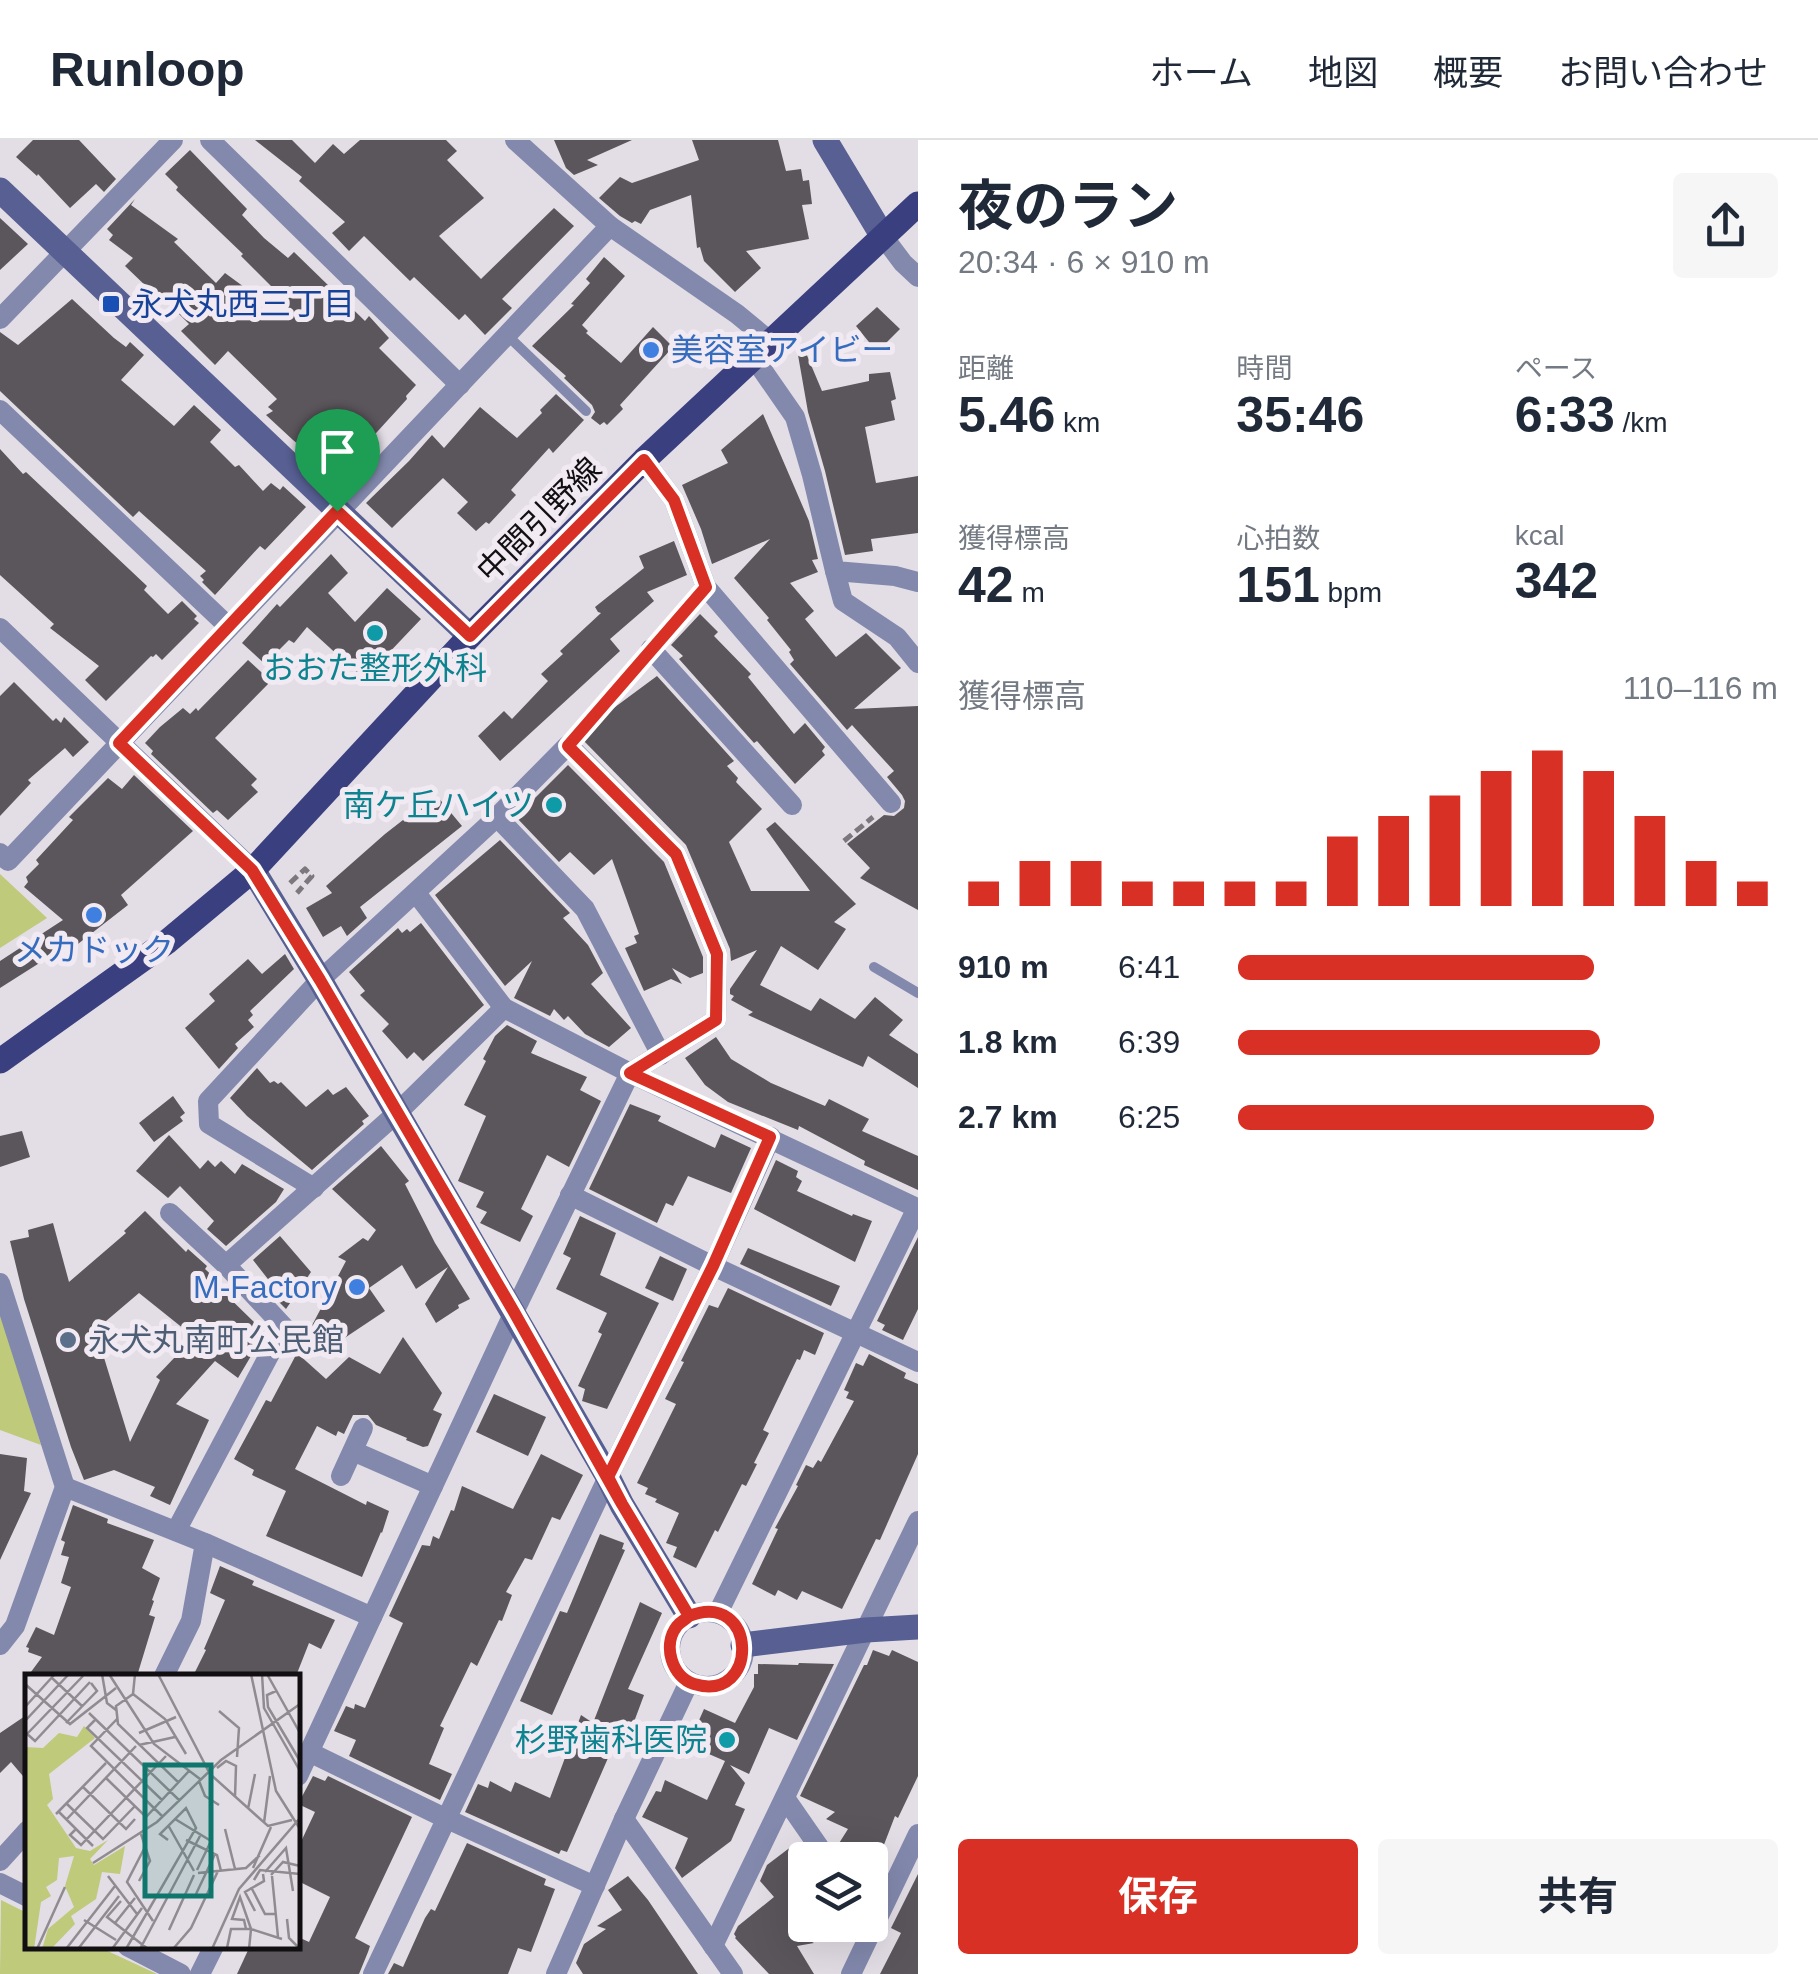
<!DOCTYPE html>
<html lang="ja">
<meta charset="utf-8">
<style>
body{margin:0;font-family:Arial,"Noto Sans JP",sans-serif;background:#f6f6f7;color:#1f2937;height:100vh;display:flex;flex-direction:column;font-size:38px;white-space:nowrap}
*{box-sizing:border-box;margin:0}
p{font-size:32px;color:#747a83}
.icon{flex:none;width:55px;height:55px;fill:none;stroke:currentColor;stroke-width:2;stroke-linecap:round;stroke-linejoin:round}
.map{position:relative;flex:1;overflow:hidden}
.sheet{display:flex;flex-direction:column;background:#fff;width:900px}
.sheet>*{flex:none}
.buttons{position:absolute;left:788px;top:1702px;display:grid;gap:20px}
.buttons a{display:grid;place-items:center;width:100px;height:100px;border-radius:10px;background:#fff;box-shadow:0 10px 40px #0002;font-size:50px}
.pin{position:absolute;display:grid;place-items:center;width:85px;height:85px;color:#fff;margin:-102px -42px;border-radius:50% 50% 50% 0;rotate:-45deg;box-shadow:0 0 10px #0007}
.pin .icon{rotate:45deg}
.round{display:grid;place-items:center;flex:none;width:105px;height:105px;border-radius:10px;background:#f6f6f7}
.headline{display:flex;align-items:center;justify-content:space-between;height:170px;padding:0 40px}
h1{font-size:55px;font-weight:700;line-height:75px}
.figures{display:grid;grid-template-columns:repeat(3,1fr);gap:15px;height:170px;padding:10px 40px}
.figures div{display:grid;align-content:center}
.figures b{font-size:50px;font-weight:700}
.figures small{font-size:28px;font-weight:400}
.figures p{font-size:28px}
.chart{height:280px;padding:20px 40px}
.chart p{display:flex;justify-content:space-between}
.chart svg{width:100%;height:180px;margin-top:10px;stroke:#d93025;stroke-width:6}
.cta{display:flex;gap:20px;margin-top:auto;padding:20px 40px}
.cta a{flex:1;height:115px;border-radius:10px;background:#d93025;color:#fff;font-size:40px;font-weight:700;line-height:115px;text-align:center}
.cta a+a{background:#f6f6f7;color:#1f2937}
ul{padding:0 40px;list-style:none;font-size:32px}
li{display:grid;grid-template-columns:160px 120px 1fr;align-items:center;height:75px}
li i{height:25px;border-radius:12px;background:#d93025}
header{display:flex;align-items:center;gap:60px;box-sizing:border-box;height:140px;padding:0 50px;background:#fff;border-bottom:2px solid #e0e1e3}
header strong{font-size:48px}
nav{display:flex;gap:55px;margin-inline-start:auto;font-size:35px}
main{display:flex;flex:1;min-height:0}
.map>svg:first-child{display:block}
</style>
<header>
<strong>Runloop</strong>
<nav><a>ホーム</a><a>地図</a><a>概要</a><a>お問い合わせ</a></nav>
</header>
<main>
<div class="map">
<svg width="918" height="1834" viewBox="0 0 918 1834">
<rect width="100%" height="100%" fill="#e3dde5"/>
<!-- green -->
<g fill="#bfca7a">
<polygon points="0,734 47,778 0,808"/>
<polygon points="0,1172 41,1305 0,1290"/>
<polygon points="1,1760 27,1773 28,1806 99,1807 157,1834 0,1834"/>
</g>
<!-- building -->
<g fill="#5b565c" fill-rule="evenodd">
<polygon points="33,0 79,0 116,39 104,52 96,44 70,68 38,34 37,36 16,17"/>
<polygon points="255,0 292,0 315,23 333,4 344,14 360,0 446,0 457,11 447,20 484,58 439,96 481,139 554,68 574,86 502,159 512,168 485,195 465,174 459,180 414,137 410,141 364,96 349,111 332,93 345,82 299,41 302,37"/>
<polygon points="554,0 632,0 587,20 598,25 574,35 566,28"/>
<polygon points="692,0 778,0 786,31 801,29 803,41 809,40 812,64 802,65 809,99 746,111 761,128 735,152 704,121 700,107 697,108 691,55 650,70 641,84 635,81 632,83 620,76 599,58 620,37 632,43 699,20"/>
<polygon points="190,10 247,69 242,75 264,98 288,118 294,112 365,181 369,176 389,198 379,208 416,245 406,256 407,259 357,314 350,308 343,315 336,307 320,323 293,300 266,275 273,271 268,267 277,259 228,211 215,225 181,191 189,184 151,146 149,149 125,126 133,118 109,100 113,95 107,89 135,59 131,65 178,99 174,102 216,143 225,133 263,161 273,148 241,116 243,114 176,50 178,47 165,34"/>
<polygon points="0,78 28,104 0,130"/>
<polygon points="604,117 625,136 582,185 588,191 586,193 621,223 653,187 673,207 620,265 623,269 607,285 604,282 600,285 591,278 595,272 592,265 564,238 566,236 532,206 574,165 571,164 590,143 586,139"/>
<polygon points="72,159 114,198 126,207 130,202 144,215 121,240 174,286 194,265 221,290 210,302 235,327 239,325 263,351 271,343 280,350 283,346 306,367 265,410 260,406 215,455 202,442 204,440 200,436 206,431 139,371 133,377 0,251 0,192 18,205"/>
<polygon points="877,167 900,189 877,212 856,186"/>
<polygon points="806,213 822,251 869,241 869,234 890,232 896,259 891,261 895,280 865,287 876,343 918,336 918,393 871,399 873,411 845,415 825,331 808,272 798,215"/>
<polygon points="556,254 584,280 553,313 549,308 511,350 516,355 489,384 486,382 476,391 457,373 468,362 443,338 392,388 366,363 409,321 432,295 444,308 480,267 517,298 542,273 540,270"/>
<polygon points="763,274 809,381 818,419 812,420 818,432 790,443 814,471 805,479 836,517 866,493 901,528 854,569 918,566 918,770 860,738 870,728 847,704 884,675 894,676 904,668 905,661 902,655 887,637 894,631 852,585 847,590 790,524 794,520 789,512 791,510 767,480 769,478 734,438 770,399 712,424 701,389 682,345 728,323 721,310"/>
<polygon points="0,309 23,334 26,332 147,446 144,450 168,474 182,461 197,476 194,479 199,483 162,520 156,514 153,517 151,516 106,561 85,540 99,526 50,488 54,484 0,435"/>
<polygon points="674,401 687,435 647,452 654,461 610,499 620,511 500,621 478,596 504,571 512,579 548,541 541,534 563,514 560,511 601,473 598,472 595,467 644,428 639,416"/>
<polygon points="331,414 348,433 328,453 355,482 387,448 421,479 364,539 307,487 294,503 289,500 265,524 242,503 277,464 280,467"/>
<polygon points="700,474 718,492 714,496 751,534 748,537 794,594 805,583 825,607 822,611 825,615 795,644 757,601 754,603 679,519 683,516 671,505"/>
<polygon points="248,520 271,541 215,598 257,639 251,645 258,652 228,680 217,670 213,673 151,614 153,611 145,603 160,587 183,568 190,574 196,568 198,571"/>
<polygon points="657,536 734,621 727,626 738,638 736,642 762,669 729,702 751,751 810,751 766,689 775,682 856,764 834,782 846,789 818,830 781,806 760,845 811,871 820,858 855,879 875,857 903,880 889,895 918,914 918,948 868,916 863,927 748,875 753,872 731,860 734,856 730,854 730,849 757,810 731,821 730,809 686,705 584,601 611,570"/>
<polygon points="14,542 53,581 56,578 61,583 64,577 89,602 73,617 65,608 28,640 31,643 0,676 0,556"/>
<polygon points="568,625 664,722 703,817 703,833 690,838 672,828 682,844 671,839 644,851 625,808 637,803 634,796 639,794 612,719 594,735 570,712 559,722 516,677"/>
<polygon points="134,635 193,691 121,755 128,765 74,807 71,803 0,848 0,821 63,780 24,747 28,742 26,737 39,724 36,720 73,680 69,677 108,638 122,649"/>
<polygon points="437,656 462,686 360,767 367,778 347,796 341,786 323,797 306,768 332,753 326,746 385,694 403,680 405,682"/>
<polygon points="500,700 570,773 563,778 588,805 603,833 591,844 631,888 609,907 585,894 568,876 564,880 554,869 550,876 514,858 532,821 505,846 435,755"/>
<polygon points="421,783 484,865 423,921 414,912 407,919 382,891 389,884 360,855 365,851 349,832 398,788 402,793 407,789 410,792"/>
<polygon points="285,814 294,829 250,871 253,875 248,880 254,887 235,904 238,908 219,929 185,888 215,861 209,854 248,819 262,834"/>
<polygon points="507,885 537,901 531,913 587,937 580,950 601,961 569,1027 547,1015 521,1069 533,1076 520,1102 480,1083 487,1072 476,1067 484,1052 458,1041 486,976 464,965 486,921 483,919 495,896"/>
<polygon points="716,897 731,919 771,943 825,966 829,959 869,979 862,991 918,1016 918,1050 864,1025 865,1021 799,986 798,990 728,962 705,945 685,918"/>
<polygon points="257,928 270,943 274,941 278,944 281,942 306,967 328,949 333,955 346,947 369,976 362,981 364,984 312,1030 247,976 230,958"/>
<polygon points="173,956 185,973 180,977 183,981 154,1002 139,983"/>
<polygon points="630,964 661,976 658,981 715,1008 721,994 751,1008 731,1053 688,1036 673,1066 666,1063 657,1083 589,1049"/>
<polygon points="22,991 30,1017 0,1027 0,996"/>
<polygon points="169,995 200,1029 208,1020 215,1027 221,1021 235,1034 242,1024 284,1049 276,1062 226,1106 207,1089 214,1081 180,1046 168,1058 136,1031"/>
<polygon points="381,1006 409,1041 405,1044 435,1103 470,1159 458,1165 459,1168 436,1183 425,1164 448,1127 416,1149 402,1125 369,1148 385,1171 325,1211 309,1191 346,1121 338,1117 363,1098 368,1101 376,1090 332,1049"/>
<polygon points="776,1020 798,1031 796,1037 802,1041 797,1051 852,1076 853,1074 872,1081 855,1122 754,1069"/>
<path d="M145 1071 186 1112 188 1109 207 1126 205 1129 218 1141 216 1145 255 1183 258 1180 267 1189 238 1238 215 1221 176 1264 209 1280 170 1365 150 1356 155 1347 114 1330 84 1340 71 1307 24 1159 10 1101 29 1097 28 1090 53 1083 69 1142 126 1093 124 1091ZM139 1153 194 1197 156 1237 160 1240 130 1302 93 1182 99 1187Z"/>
<polygon points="580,1076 616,1093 600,1135 659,1163 607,1269 582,1261 585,1249 578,1246 602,1194 598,1192 607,1173 556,1149 571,1118 563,1114"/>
<polygon points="280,1096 311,1132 286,1169 278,1161 282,1157 253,1120"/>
<polygon points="918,1097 918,1169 903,1200 882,1190 885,1185 877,1181"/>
<polygon points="748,1108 840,1146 831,1166 740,1124"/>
<polygon points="660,1116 687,1129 673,1161 645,1148"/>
<polygon points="728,1148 824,1193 815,1215 804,1210 800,1220 797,1219 763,1290 769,1293 754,1323 757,1324 746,1346 742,1344 718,1392 715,1390 696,1428 673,1417 677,1407 666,1403 679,1373 655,1362 657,1359 645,1354 648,1348 637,1343 676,1264 665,1259 684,1222 681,1221 709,1165 718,1168"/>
<polygon points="403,1197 442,1253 433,1270 442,1274 428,1306 423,1307 406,1300 407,1298 376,1285 368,1275 353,1275 344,1294 338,1291 336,1296 317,1286 295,1329 366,1365 367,1361 389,1371 382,1393 381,1392 362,1437 266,1396 286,1351 252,1335 254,1330 234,1319 266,1260 271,1262 297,1213 326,1239 349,1217 380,1234"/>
<polygon points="869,1214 906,1233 904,1238 918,1244 918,1314 880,1400 876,1399 842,1469 802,1451 797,1460 778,1450 775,1456 752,1444 778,1389 775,1388 798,1346 796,1345 806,1325 813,1328 818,1320 821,1322 854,1261 846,1258 849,1252 844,1250 856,1223 863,1226"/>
<polygon points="494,1254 546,1277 528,1316 476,1292"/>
<polygon points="0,1314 27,1318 24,1351 31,1353 0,1420"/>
<polygon points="541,1314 583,1335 560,1380 552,1377 532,1420 525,1418 506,1452 512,1455 502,1481 499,1480 477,1526 471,1522 440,1586 444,1588 429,1624 452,1634 440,1660 349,1616 356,1600 334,1591 346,1566 354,1569 355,1564 365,1568 403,1483 389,1476 422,1405 430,1406 433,1396 439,1399 451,1370 454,1371 462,1346 513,1369"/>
<polygon points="73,1365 108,1379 107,1383 154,1400 142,1428 160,1438 152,1460 154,1461 149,1475 155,1477 137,1536 28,1536 42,1517 28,1512 29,1508 26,1507 36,1487 54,1495 71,1447 61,1443 69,1417 61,1415 65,1402 61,1400"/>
<polygon points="600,1394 624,1403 622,1409 625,1410 552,1575 520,1561 560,1471 567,1473"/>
<polygon points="220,1426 254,1441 252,1445 335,1480 321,1509 309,1503 296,1536 193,1536 206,1510 204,1509 225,1460 210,1453"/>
<polygon points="640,1462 662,1473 628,1549 644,1555 631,1590 622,1586 567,1712 561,1710 559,1714 465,1672 478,1644 488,1648 490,1641 511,1652 515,1642 550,1658 581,1575 593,1583"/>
<polygon points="873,1510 889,1516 892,1510 918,1522 918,1636 898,1678 895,1676 880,1715 874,1720 842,1720 836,1708 848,1689 826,1679 835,1672 800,1656 864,1525 867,1525"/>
<polygon points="799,1523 834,1524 797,1600 769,1588 749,1634 730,1625 745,1643 735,1665 745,1669 731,1701 682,1738 675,1728 688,1698 642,1677 656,1651 661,1652 665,1640 707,1660 725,1621 688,1605 704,1569 735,1583 754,1547 754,1534 758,1534 758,1524 798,1525"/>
<polygon points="28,1574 28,1642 11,1622 0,1633 0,1593"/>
<polygon points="313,1636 325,1641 328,1636 412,1677 355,1798 370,1806 368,1812 359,1834 237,1834 250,1806 298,1806 298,1797 309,1802 330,1757 298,1741 298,1708 315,1672 298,1664"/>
<polygon points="467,1703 546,1739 544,1745 555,1749 531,1812 518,1808 508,1834 388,1834 394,1823 403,1827 425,1778 431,1769 435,1771"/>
<polygon points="796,1703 805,1714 805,1798 814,1803 797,1806 814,1834 769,1834 735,1798 736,1797 734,1794 738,1786 774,1757 760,1741 767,1725"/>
<polygon points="918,1734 918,1834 880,1834 901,1793 891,1788"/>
<polygon points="628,1736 648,1760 698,1834 583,1834 576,1823 584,1804 606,1789 597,1786 622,1770 608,1750"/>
</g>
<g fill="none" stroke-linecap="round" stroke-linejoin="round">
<!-- path -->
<g stroke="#7b777c" stroke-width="5" stroke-dasharray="10 5" stroke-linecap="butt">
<polyline points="844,701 873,677"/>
<polyline points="290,743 305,729 312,736 297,753"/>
</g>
<!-- lane -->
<g stroke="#8289ad" stroke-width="10">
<polyline points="507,195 586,271"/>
<polyline points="569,605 706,447"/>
<polyline points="874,827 918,853"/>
</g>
<!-- street -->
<g stroke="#8289ad" stroke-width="20">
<polyline points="210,0 460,245"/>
<polyline points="515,0 610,86 737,174 771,202"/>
<polyline points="882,95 903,123 918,137"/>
<polyline points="0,179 173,0"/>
<polyline points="754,218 795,277 812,335 835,431 895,436 918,442"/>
<polyline points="0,270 229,487"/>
<polyline points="644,320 674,360 706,447 891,663"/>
<polyline points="835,431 843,461 897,497 918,523"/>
<polyline points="0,488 253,730"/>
<polyline points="651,509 792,665"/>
<polyline points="497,677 585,769 661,915"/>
<polyline points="0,713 8,721 610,86"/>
<polyline points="416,753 504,868 630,933 917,1068 718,1473"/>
<polyline points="570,1055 713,1126 918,1222"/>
<polyline points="170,1073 226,1125 284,1187 176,1391"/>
<polyline points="226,1125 397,973 504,868"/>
<polyline points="0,1143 65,1347 15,1486 0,1505"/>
<polyline points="353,1311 433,1346"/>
<polyline points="341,1336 363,1288"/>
<polyline points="65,1347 205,1403 372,1477"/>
<circle cx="707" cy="1509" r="37"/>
<polyline points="164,1536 191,1481 205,1403"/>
<polyline points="309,1612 447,1679 595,1746"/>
<polyline points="298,1636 514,1172 630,933 716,880 717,814 676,714 568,605 497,677 320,840 208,961 209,984 314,1048"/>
<polyline points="785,1658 828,1720"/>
<polyline points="624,1679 733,1834"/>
<polyline points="0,1721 28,1690"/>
<polyline points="0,1743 28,1757"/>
<polyline points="127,1806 181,1834"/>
<polyline points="713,1806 918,1381"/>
<polyline points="200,1834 214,1806"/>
<polyline points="373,1834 608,1337 713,1126 771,997"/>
<polyline points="556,1834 624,1679 689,1542"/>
<polyline points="851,1834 918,1694"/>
</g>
<!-- secondary -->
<g stroke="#575f93" stroke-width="25">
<polyline points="825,0 882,95"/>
<polyline points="0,50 470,496"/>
<polyline points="253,730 320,840 608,1337 622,1365 689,1476"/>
<polyline points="743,1505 866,1490 918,1487"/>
</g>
<!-- primary -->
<polyline stroke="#3a407f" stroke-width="25" points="0,921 168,801 253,730 470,496 644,320 918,64"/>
</g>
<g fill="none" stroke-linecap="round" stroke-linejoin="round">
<defs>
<path id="route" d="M337 371 119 603 252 730 320 840 514 1172 622 1364 689 1476C685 1480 680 1482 677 1486 662 1505 672 1537 694 1544 760 1564 758 1449 689 1476L622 1364 608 1337 713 1126 770 997 630 933 716 880 717 814 676 714 568 606 706 447 674 360 644 320 470 496 337 371"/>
</defs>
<!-- route casing -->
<use href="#route" stroke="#fff" stroke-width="20"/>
<!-- route -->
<use href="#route" stroke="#d93025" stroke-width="12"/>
</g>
<!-- markers -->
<rect fill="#1a4fb4" stroke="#f1eaf2" stroke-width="4" x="101" y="154" width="20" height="20" rx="5"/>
<g fill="#3f7fe0" stroke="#f1eaf2" stroke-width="4">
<circle cx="651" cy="210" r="10"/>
<circle cx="94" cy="775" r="10"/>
<circle cx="357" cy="1147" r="10"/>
</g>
<g fill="#0f9aa8" stroke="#f1eaf2" stroke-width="4">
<circle cx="375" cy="493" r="10"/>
<circle cx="554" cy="665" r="10"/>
<circle cx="727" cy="1600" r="10"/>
</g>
<circle fill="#5c6f8a" stroke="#f1eaf2" stroke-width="4" cx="68" cy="1200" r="10"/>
<g text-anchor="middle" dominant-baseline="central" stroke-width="10" stroke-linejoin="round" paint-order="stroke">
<!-- transit labels -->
<g font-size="32" fill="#164399" stroke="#f1eaf2" text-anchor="start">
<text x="131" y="164">永犬丸西三丁目</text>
</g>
<!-- shop labels -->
<g font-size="32" fill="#366cbe" stroke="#f1eaf2" text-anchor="start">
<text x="671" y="210">美容室アイビー</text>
<text x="94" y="810" text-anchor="middle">メカドック</text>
<text x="337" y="1147" text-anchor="end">M-Factory</text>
</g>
<!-- street labels -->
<g font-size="32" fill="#110f11" stroke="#f1eaf2">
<text transform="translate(539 380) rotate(-45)">中間引野線</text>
</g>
<!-- culture labels -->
<g font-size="32" fill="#0d838f" stroke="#f1eaf2" text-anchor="end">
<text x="375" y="528" text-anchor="middle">おおた整形外科</text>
<text x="534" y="665">南ケ丘ハイツ</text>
<text x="707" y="1600">杉野歯科医院</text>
</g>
<!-- service labels -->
<g font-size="32" fill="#4e5e75" stroke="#f1eaf2" text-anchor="start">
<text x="88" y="1200">永犬丸南町公民館</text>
</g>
</g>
<!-- overview -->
<g transform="translate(25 1534)">
<rect width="275" height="275" fill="#e3dde5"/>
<path d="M59 52 70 64 24 100 28 125 22 131 51 174 65 177 83 166 65 185 69 191 100 172 95 200 77 198 71 225 46 242 50 250 26 275H17L23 255 49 233 40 212 49 182 34 184 32 206 21 213 26 222 16 228 9 275H0V73L18 74 34 59 52 63Z" fill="#bfca7a"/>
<path fill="none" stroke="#8f8b90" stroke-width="2.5" d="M77 0 82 29 91 36M84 0 129 70 175 105M110 0 108 20 91 32 93 50 153 108M133 0 185 100 243 152 267 146M226 0 251 117 275 155M237 0 239 34 275 97M242 0 275 59M27 4 57 32M0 10 45 50 91 14M251 17 242 21 243 33 275 87M108 20 140 45 161 80M0 33 30 0M194 37 214 54 212 83M64 39 154 126M92 45 66 72 137 142M70 46 62 54 137 126M0 47 44 0M41 49 72 17 66 9M0 58 10 67 65 8M114 59 151 43M2 60 58 2M114 71 150 63M192 94 201 87 211 92 210 123M81 104 121 143 164 97M174 107 180 122 194 131M58 113 101 155 110 145M42 130 78 165 110 132M223 135 230 100M34 138 68 172M31 140 81 89M150 145 186 167 172 196M41 146 111 72M239 149 245 102M143 151 169 197M51 155 45 161 56 171 141 82M200 155 210 195M161 166 192 181 196 197M120 173 102 208 128 247M68 189 132 148 196 86 275 30M228 194 246 153M240 198 261 174 268 217M173 199 221 194 235 181M233 199 229 206 235 196 275 200M246 201 258 188 275 192M83 202 112 240M247 202 253 263M114 207 125 187 116 160M226 213 240 240H251M171 220 190 180M96 227 82 243 123 275M230 237 220 218 239 207 238 200M262 245 264 264 275 275M59 246 91 266M90 249 110 224M221 255 219 246 207 245 215 223 226 255 257 265M144 256 169 201M202 274 206 255H226L224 275M12 275 40 213M41 275 90 212M53 275 94 222M87 275 117 234M101 275 171 154 161 134 135 160 143 166M115 275 175 162M148 275 166 254 193 197M187 275 214 215 275 144"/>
<path fill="#0f766e" fill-opacity="0.15" stroke="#0f766e" stroke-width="5" d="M120 91H186V222H120Z"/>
<rect width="275" height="275" fill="none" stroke="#110f11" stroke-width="5"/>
</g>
</svg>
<div class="buttons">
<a><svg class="icon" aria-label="layers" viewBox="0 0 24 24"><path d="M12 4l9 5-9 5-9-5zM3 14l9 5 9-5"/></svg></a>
</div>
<div class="pin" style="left:337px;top:371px;background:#1e9e55"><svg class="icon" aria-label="arrive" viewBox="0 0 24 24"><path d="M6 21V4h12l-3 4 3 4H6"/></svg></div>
</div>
<section class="sheet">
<div class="headline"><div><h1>夜のラン</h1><p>20:34 · 6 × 910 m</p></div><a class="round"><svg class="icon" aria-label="share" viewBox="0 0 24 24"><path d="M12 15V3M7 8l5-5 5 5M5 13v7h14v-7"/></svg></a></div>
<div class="figures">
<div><p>距離</p><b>5.46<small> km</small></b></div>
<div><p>時間</p><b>35:46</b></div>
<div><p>ペース</p><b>6:33<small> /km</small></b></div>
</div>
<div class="figures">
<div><p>獲得標高</p><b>42<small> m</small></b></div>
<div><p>心拍数</p><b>151<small> bpm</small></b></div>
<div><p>kcal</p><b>342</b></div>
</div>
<div class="chart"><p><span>獲得標高</span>110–116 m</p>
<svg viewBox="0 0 160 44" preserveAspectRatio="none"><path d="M5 44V38M15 44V33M25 44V33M35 44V38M45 44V38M55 44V38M65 44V38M75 44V27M85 44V22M95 44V17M105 44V11M115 44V6M125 44V11M135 44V22M145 44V33M155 44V38"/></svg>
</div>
<ul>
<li><b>910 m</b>6:41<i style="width:66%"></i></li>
<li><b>1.8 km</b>6:39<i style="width:67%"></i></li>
<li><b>2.7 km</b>6:25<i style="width:77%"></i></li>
</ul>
<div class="cta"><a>保存</a><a>共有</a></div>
</section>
</main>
